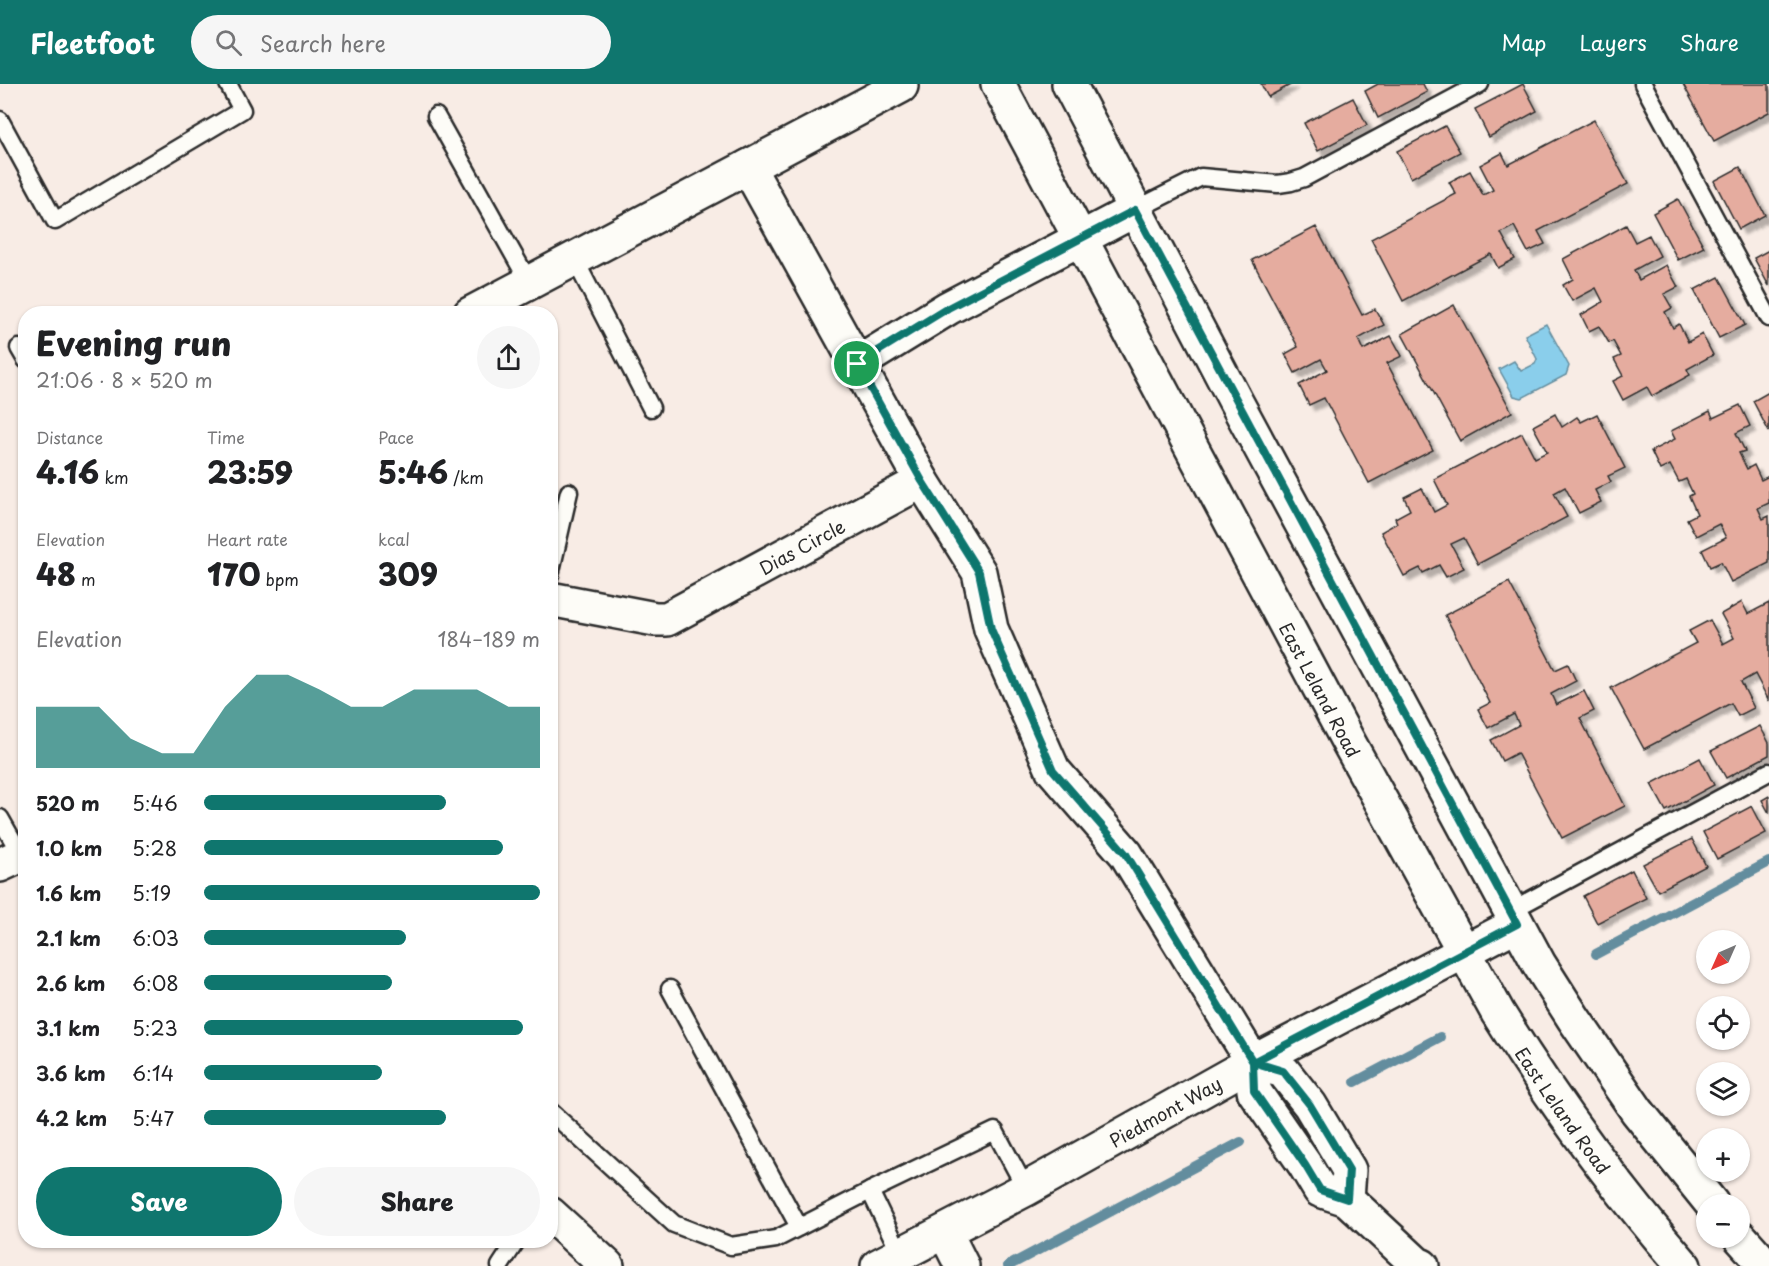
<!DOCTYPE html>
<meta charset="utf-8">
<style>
body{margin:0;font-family:"Playpen Sans",sans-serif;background:#f6f6f6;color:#202124;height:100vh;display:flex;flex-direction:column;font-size:22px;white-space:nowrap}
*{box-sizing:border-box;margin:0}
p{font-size:20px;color:#757577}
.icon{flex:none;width:33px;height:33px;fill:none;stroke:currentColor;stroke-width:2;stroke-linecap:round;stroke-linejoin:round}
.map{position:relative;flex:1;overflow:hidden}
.details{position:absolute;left:18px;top:222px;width:540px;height:942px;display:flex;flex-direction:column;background:#fff;border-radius:24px;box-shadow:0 2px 4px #0004}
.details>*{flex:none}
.needle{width:39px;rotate:225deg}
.buttons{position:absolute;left:1696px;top:846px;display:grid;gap:12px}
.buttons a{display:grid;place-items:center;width:54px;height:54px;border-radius:50%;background:#fff;box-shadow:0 2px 4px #0004;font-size:30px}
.pin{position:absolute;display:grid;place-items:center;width:51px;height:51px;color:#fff;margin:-26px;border:3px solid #fff;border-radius:50%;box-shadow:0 2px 6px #0007}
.round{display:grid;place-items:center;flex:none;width:63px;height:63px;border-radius:32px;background:#f6f6f6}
.overview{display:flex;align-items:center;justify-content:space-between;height:102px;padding:0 18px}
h1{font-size:33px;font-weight:800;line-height:45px}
.stats{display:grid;grid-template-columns:repeat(3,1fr);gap:9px;height:102px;padding:6px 18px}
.stats div{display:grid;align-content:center}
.stats b{font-size:30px;font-weight:800}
.stats small{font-size:16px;font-weight:400}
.stats p{font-size:16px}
.chart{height:168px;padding:12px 18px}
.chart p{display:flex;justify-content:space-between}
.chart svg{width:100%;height:108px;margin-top:6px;fill:#0f766e;opacity:.7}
.primary-button{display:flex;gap:12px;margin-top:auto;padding:12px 18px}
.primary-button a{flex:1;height:69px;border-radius:36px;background:#0f766e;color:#fff;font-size:24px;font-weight:800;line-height:69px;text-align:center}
.primary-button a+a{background:#f6f6f6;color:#202124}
ul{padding:0 18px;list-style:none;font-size:20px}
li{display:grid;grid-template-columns:96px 72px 1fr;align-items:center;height:45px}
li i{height:15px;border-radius:8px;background:#0f766e}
header{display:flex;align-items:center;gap:36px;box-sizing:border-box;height:84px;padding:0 30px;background:#0f766e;color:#fff}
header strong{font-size:28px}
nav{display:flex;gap:33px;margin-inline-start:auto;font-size:21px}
.search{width:420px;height:54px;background:#f6f6f6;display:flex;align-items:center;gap:15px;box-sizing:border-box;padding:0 21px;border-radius:33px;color:#757577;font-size:22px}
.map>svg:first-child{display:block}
</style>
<header>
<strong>Fleetfoot</strong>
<div class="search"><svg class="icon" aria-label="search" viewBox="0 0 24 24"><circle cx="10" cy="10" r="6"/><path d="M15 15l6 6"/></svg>Search here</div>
<nav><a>Map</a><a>Layers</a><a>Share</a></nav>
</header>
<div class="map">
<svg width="1769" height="1182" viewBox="0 0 1769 1182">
<defs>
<filter id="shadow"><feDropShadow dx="5.5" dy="5.5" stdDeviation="1.5" flood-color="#0004"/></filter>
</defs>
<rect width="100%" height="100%" fill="#f8ece5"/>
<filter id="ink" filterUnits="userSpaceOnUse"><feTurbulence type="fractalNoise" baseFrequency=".0167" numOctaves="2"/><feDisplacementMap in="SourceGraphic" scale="12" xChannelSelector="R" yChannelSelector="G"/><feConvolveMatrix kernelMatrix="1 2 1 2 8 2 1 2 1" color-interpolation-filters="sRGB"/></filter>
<g filter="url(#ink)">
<!-- water -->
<polygon fill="#8aceeb" stroke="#648d9e" stroke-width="1.5" points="1546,240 1569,282 1566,291 1522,314 1514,312 1499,285 1514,277 1521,287 1535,280 1537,275 1525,251"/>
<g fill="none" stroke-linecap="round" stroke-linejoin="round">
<!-- stream -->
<g stroke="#648d9e" stroke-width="10">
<polyline points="1596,870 1769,778"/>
<polyline points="1355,998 1440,953"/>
<polyline points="1008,1182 1241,1058"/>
</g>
</g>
<!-- building -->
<g fill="#e5ac9f" stroke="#2b2b2b" stroke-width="1.5" filter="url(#shadow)">
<polygon points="1261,0 1292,0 1268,13"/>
<polygon points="1378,0 1423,0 1427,8 1378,34 1365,7"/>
<polygon points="1523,0 1537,27 1489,53 1475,25"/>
<polygon points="1683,0 1769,0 1769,28 1714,57"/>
<polygon points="1353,14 1367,41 1318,67 1304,39"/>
<polygon points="1594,36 1628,100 1538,147 1545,160 1528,168 1514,142 1501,149 1515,175 1498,184 1491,170 1403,217 1371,155 1456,110 1449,98 1470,87 1483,111 1493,106 1480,81 1502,69 1508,81"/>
<polygon points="1445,42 1460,68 1411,94 1397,67"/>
<polygon points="1740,83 1765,131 1739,145 1714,97"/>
<polygon points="1678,115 1704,163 1678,176 1653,129"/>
<polygon points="1626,141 1635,158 1649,151 1660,172 1634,186 1639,196 1666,181 1678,203 1664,210 1672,224 1665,228 1673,244 1679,240 1688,258 1702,250 1713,271 1687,285 1690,291 1652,312 1647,303 1623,316 1613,297 1623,292 1614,275 1621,272 1613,257 1609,259 1599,242 1589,247 1581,231 1603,218 1596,204 1572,217 1563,201 1573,195 1563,175"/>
<polygon points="1316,143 1362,231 1375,225 1384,241 1358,255 1363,266 1391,252 1402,272 1387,279 1433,366 1369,399 1324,314 1309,321 1299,301 1327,286 1321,275 1295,289 1285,270 1298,263 1252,176"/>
<polygon points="1769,166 1769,202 1754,174"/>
<polygon points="1719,193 1745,241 1719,254 1694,206"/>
<polygon points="1454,221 1512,328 1460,357 1402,250"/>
<polygon points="1769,308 1769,348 1753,317"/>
<polygon points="1740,321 1750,342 1736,349 1745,367 1739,369 1747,385 1754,381 1761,396 1769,392 1769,419 1758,424 1763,435 1769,432 1769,479 1731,498 1721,478 1710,483 1702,466 1726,454 1719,440 1696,452 1687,435 1697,430 1689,412 1693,410 1686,395 1679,398 1670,381 1660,386 1651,367 1675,355 1671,347 1710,327 1713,334"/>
<polygon points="1555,330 1562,343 1577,333 1581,338 1597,330 1625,384 1608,392 1611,398 1595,406 1601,418 1579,429 1565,403 1554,409 1567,433 1478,480 1464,454 1451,460 1464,484 1446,493 1439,481 1423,489 1420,484 1404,492 1381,448 1397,439 1395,434 1410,426 1404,413 1422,404 1434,428 1447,421 1434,395 1522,349 1535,374 1547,368 1533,342"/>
<polygon points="1509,498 1555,586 1568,580 1576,597 1551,610 1556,621 1584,607 1594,627 1580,634 1625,722 1562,754 1517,669 1502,677 1491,656 1519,641 1514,630 1488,644 1478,625 1490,619 1445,531"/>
<polygon points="1742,518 1748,530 1769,519 1769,617 1755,590 1741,598 1754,624 1738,632 1731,619 1644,665 1611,604 1696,559 1689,547 1710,536 1723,560 1734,554 1721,530"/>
<polygon points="1760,642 1769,659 1769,671 1726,694 1711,667"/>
<polygon points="1700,674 1714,701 1666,727 1651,700"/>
<polygon points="1769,712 1769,729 1762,716"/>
<polygon points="1752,722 1766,749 1717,775 1703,748"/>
<polygon points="1692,755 1706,782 1658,807 1643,780"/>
<polygon points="1632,786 1646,814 1597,839 1583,812"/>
</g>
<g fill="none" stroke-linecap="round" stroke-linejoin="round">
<defs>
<g id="service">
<polyline points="1643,0 1769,234"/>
<polyline points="436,32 529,198"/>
<polyline points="0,36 55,137 242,26 228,0"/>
<polyline points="1135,126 1201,93 1278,100 1291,98 1304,94 1480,0"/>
<polyline points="574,174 651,324"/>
<polyline points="19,264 26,276"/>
<polyline points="550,491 569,408"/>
<polyline points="0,734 21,771"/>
<polyline points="1510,827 1769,688"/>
<polyline points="670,905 799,1143"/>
<polyline points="550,1027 674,1140 731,1162 776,1155 870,1107 901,1171"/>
<polyline points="870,1107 995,1047 1026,1105"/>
<polyline points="500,1182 517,1156"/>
</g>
<g id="minor">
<polyline points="748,83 922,397 979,488 991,545 1053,686 1126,770 1253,978 1254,1007 1305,1081 1320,1106 1347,1115 1417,1180 1422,1182"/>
<polyline points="470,230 901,2"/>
<polyline points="857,280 948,224 1135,126"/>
<path id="s1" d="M550 515 655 535H667L922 397"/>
<polyline points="0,781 26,769"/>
<polyline points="1253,978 1283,987 1310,1021 1349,1086 1347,1115"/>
<polyline points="550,1130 607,1182"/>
<polyline points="945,1148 962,1182"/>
<path id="s2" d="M878 1182 1026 1105 1253 978 1517 840"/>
</g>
<g id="secondary">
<path id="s3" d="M998 0 1349 659 1498 929C1554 1019 1615 1103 1684 1182"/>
<polyline points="1069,0 1235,316 1539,880 1574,935 1637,1027 1712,1120"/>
<polyline points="1740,1153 1766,1182"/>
</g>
</defs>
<!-- service casing -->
<use href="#service" stroke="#2b2b2b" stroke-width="21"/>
<!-- minor casing -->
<use href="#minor" stroke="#2b2b2b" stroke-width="38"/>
<!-- secondary casing -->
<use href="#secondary" stroke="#2b2b2b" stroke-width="38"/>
<!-- service -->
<use href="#service" stroke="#fdfcf7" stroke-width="16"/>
<!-- minor -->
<use href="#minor" stroke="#fdfcf7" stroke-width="33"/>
<!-- secondary -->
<use href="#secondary" stroke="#fdfcf7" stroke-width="33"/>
</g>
</g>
<g fill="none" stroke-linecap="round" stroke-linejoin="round" filter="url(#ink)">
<defs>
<polyline id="route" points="857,280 922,397 979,488 991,545 1053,686 1126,770 1253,978 1283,987 1310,1021 1349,1086 1347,1115 1320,1106 1305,1081 1254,1007 1253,978 1517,840 1135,126 948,224 857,280"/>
</defs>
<!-- route casing -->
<use href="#route" stroke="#fff" stroke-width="12"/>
<!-- route -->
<use href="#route" stroke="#0f766e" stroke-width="8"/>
</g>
<g text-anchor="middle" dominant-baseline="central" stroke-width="6" stroke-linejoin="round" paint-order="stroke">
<!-- street labels -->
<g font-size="18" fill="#2b2b2b" stroke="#fdfcf7">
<text stroke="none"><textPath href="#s1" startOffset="272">Dias Circle</textPath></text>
<text stroke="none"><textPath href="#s3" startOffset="686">East Leland Road</textPath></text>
<text stroke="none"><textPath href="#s3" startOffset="1172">East Leland Road</textPath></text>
<text stroke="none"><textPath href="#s2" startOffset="326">Piedmont Way</textPath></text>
</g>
</g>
</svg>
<div class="buttons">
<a><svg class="needle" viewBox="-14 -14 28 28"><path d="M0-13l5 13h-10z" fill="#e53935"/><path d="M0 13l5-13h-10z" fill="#757577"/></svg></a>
<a><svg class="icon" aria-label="locate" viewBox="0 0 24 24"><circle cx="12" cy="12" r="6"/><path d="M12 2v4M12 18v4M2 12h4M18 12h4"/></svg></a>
<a><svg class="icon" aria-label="layers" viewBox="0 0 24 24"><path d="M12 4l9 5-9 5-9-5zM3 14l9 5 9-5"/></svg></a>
<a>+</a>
<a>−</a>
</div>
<div class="pin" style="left:857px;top:280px;background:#1e9e55"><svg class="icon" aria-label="arrive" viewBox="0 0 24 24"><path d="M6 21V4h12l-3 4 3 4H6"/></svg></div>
<section class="details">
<div class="overview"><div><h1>Evening run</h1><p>21:06 · 8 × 520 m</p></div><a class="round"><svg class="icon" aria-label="share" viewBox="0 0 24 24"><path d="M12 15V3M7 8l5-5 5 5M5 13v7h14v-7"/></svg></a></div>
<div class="stats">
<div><p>Distance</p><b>4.16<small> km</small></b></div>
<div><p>Time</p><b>23:59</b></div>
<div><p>Pace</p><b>5:46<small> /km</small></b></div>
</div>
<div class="stats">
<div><p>Elevation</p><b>48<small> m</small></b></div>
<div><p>Heart rate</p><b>170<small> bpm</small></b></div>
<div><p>kcal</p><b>309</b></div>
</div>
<div class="chart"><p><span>Elevation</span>184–189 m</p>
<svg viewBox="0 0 160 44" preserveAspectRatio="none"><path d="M0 44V19L10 19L20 19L30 32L40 38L50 38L60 19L70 6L80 6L90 12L100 19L110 19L120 12L130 12L140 12L150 19L160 19V44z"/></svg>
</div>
<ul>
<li><b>520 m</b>5:46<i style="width:72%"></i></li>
<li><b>1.0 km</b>5:28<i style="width:89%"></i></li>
<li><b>1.6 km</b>5:19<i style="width:100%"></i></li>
<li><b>2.1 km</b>6:03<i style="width:60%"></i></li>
<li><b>2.6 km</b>6:08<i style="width:56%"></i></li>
<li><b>3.1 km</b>5:23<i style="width:95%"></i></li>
<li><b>3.6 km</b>6:14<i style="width:53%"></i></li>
<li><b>4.2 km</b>5:47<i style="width:72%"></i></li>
</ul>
<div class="primary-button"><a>Save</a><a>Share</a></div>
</section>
</div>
